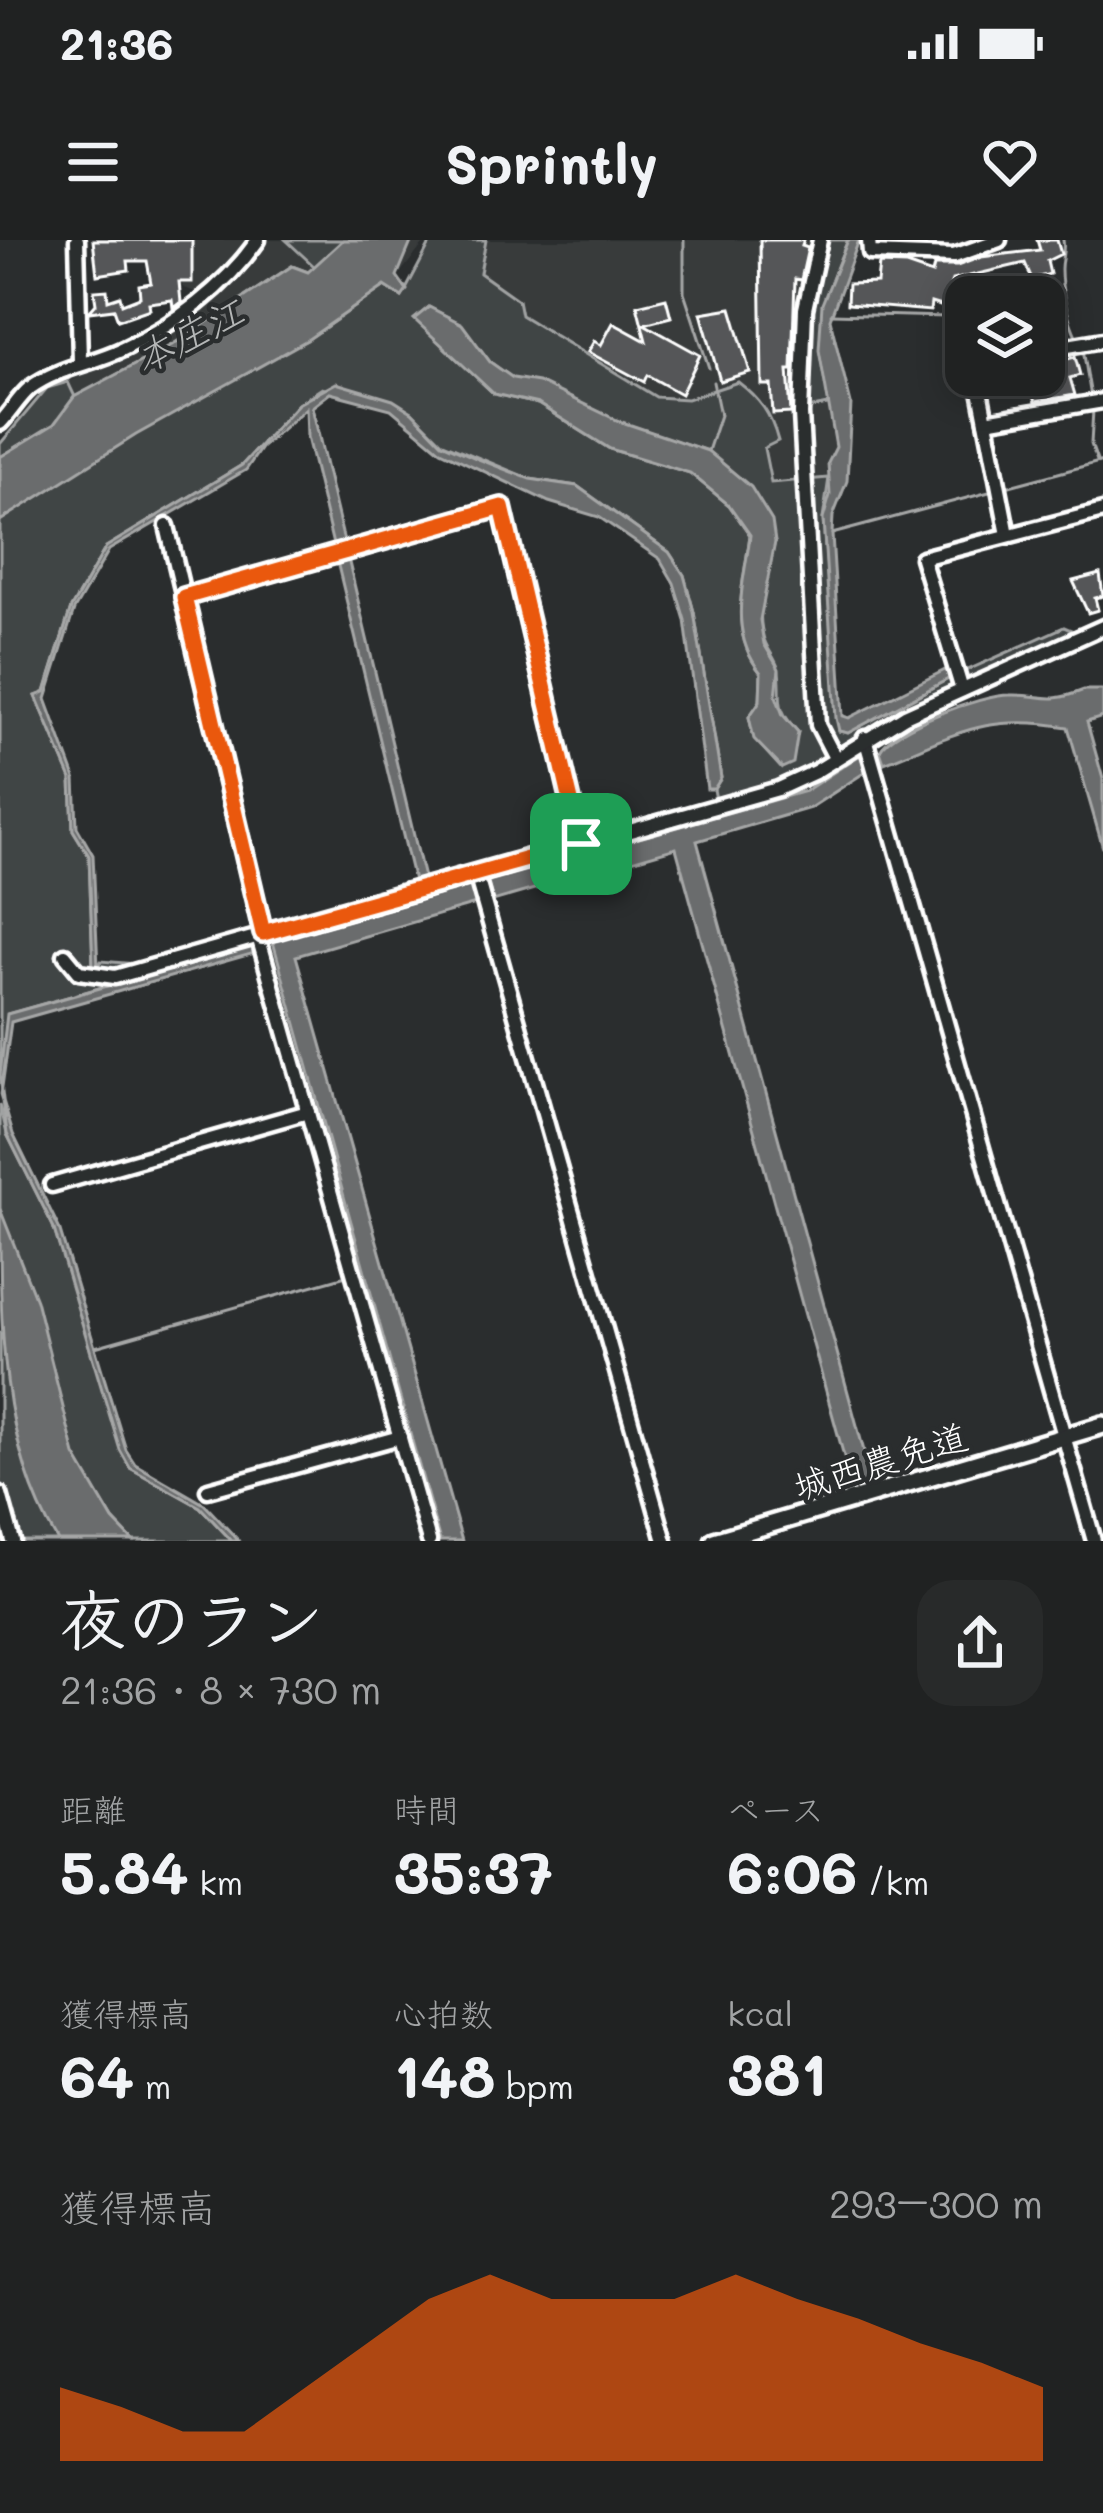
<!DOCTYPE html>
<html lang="ja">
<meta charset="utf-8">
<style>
body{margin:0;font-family:Mali,"Klee One",sans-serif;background:#282a2a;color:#f1f3f6;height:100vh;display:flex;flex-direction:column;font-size:45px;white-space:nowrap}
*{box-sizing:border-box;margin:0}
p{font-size:39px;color:#a2a4a5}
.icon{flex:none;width:66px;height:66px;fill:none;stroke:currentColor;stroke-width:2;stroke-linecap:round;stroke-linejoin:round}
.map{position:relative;height:1301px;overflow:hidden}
.sheet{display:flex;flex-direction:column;background:#202222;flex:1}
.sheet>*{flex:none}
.tools{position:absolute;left:945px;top:36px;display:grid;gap:24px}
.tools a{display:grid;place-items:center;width:120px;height:120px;border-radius:24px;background:#202222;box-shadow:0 6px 30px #0003,0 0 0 3px #3d3f40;font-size:60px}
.pin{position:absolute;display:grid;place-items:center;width:102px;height:102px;color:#fff;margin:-51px;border-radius:24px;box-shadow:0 6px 18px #0006}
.round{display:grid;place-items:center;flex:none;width:126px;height:126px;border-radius:36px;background:#282a2a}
.summary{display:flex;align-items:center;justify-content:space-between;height:204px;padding:0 60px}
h1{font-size:66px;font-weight:800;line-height:90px}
.figures{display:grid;grid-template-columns:repeat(3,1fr);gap:18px;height:204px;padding:12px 60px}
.figures div{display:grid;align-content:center}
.figures b{font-size:60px;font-weight:800}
.figures small{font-size:33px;font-weight:400}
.figures p{font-size:33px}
.chart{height:336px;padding:24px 60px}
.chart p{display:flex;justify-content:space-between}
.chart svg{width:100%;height:216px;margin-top:12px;fill:#ea580c;opacity:.7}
.status{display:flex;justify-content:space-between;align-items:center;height:84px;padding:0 60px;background:#202222;direction:ltr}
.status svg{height:33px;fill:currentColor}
header{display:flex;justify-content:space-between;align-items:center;height:156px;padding:0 60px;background:#202222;font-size:54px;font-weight:800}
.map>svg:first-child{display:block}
</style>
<div class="status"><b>21:36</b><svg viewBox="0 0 49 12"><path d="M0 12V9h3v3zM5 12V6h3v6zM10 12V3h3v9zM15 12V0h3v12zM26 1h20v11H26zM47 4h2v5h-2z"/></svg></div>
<header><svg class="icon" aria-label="menu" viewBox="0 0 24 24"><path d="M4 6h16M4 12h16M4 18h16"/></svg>Sprintly<svg class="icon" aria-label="heart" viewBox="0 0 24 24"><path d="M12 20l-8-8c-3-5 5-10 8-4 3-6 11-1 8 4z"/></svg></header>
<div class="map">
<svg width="1103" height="1301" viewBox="0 0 1103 1301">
<rect width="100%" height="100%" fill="#2a2d2e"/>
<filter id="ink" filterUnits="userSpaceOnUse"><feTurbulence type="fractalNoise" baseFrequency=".00833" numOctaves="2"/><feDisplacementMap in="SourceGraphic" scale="24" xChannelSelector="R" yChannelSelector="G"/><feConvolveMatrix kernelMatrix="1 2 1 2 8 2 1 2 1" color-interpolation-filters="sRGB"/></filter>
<g filter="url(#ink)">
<!-- built -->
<g fill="#373a3b">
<polygon points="176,0 427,0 397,37 74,157 68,142 125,114 208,57 182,47"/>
<polygon points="486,0 853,0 825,75 841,168 834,236 771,243 764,207 687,159 656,157 521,75 480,33"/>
</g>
<!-- green -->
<g fill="#414445" stroke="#a0a2a2" stroke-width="3" fill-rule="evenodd">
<polygon points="286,0 367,0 0,217 0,204 47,148 68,142 75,157 172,105 292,26 308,32 315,27"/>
<path d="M432 0H486L480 33 518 60 521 75 656 157 687 159 738 142C760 159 771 174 778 201L764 208 771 243 829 238 823 279 839 491 848 493 950 438 1064 387 1071 390 1066 398 877 485 793 538 716 560 714 549 721 538 694 372 684 335 669 312 577 246 530 239 443 203 412 172 322 148 298 164 242 225 106 307 71 368 45 453 36 456 71 539 73 590 89 616 93 726 98 728 101 721 136 724 141 736 8 774 0 834V258L158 169 307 100 385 46 402 57ZM429 67 461 84 490 122 513 139 538 143 620 182 707 211 775 302C767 331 755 366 763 396 766 409 777 419 779 431 783 462 773 465 798 492L781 528 754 498 749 477 760 461 761 433C727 391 744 345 750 295L729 265 690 233 610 209 538 164 494 154 415 79Z"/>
<path d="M826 0H848C819 65 815 95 832 164L808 169C808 111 805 54 826 0Z"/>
<polygon points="0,864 7,894 53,986 130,1228 200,1267 232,1301 133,1301 113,1280 74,1215 0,969"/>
<polygon points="0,1092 82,1301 0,1301"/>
</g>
<!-- water -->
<g fill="#6a6c6d" stroke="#a6a7a7" stroke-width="3">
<polygon points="343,0 412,0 397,36 407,50 402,57 385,46 307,100 136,195 0,281 0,217 54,184 74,157 172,105 292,26 308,32"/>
<polygon points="848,0 859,0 830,79 851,164 847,241 833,276 832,294 843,476 849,478 947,429 950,438 848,493 839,491 836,478 823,279 830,255 828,223 836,207 819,110 822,64"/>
<path d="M429 67 462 84 490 122 513 138 538 142 619 181 708 211 751 247 772 281 775 302 760 380 764 404 779 429 776 456 783 475 798 492 793 523 782 528 754 499 749 477 760 461 761 433C727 391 744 345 750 295L729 265 690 233 610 209 538 164 494 154 414 79Z"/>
<polygon points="336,143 393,160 412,172 442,203 476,218 530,239 577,246 669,312 684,335 694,372 721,538 714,549 707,549 685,380 674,343 660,319 599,277 549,262 441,211 391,169 330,153 312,167 424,638 414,641 307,197 306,168 261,208 246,230 109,310 74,370 46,459 75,538 77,587 93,615 98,728 93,727 89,616 73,590 71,539 36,456 45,452 71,368 106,307 242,225 298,164"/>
<path d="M1084 450H1103V477L1087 482 1103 539V608L1068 487C985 473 958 494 884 523L880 511C893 487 981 455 1010 455 1045 454 1046 465 1084 450Z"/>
<polygon points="860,515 867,531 810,568 697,601 873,1244 853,1249 676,608 493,661 487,641 805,551"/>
<polygon points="470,644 476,664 296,716 462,1301 440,1301 273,702"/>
<polygon points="254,705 255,713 11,782 1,854 13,894 59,988 126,1210 135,1224 204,1264 239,1301 232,1301 200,1267 130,1228 120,1210 53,986 7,894 0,834 7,774"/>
<path d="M0 969 36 1060 75 1215 113 1280 133 1301H58C0 1208 0 1080 0 969Z"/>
</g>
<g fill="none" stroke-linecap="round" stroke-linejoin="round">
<!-- stream -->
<g stroke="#a6a7a7" stroke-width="3">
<polyline points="684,0 684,52 709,128"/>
<path d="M1063 0C1065 12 1061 18 1061 29 1061 51 1068 79 1077 98"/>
<polyline points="985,57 984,51 1029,40"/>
<polyline points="831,74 947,77 966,73"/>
<polyline points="1083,109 1091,157"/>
<polyline points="1093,170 1091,204 1097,221"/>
<polyline points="708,211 720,175 713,142"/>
<polyline points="1006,247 1103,221"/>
<polyline points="832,294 993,251"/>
<polyline points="95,1107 346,1036"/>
</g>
</g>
<!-- building -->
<g fill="#555758" stroke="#fff" stroke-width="3">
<polygon points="93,0 192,0 192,42 179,42 181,62 173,68 172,60 149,63 150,69 118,80 114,69 89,72 96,64 94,51 107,50 108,60 120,56 122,64 140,57 139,45 151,43 147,21 128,21 129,30 97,35"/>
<polygon points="760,0 804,0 802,6 808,8 801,40 795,39 792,130 788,130 791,173 773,174 771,145 762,145"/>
<polygon points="1037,0 1057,0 1061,14 1047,21 1050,34 1032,39 1025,23 952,40 944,67 931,63 930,71 847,64 848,44 877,43 879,24 906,25 932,34 934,26 957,26 981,17 1040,10"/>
<polygon points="666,58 671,77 644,84 700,115 681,154 647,135 644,142 588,112 594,101 601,105 613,83 646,101 637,65"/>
<polygon points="731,68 750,132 720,141 701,73"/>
<polygon points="1075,117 1080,135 1070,138 1075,155 1035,162 1025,135 1044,135 1048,124"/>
<polygon points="1100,334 1103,356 1095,358 1098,370 1088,373 1073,341"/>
</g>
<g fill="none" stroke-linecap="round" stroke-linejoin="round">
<defs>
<g id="minor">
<polyline points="77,0 80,121"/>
<polyline points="820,0 805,69 801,174 818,485 834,516"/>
<polyline points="869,0 870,13 954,16 999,0"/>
<polyline points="1044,110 1103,100"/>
<polyline points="977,135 1008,295"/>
<polyline points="986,181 1103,161"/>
<path d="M0 183C11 172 19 157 30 148 59 127 92 124 123 109 175 85 225 47 258 0"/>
<polyline points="167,286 263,693 260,703 429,1301"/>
<polyline points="185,357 501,267 581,604"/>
<polyline points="962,450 922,318 1103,271"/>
<polyline points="865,498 1094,1301"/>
<polyline points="476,634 665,1301"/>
<polyline points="65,715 79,732 115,737 778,549 815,532 905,476 1103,387"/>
<polyline points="52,945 308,872"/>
<polyline points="208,1250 400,1197"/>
<polyline points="0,1254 13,1301"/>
</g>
<polyline id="tertiary" points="714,1301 1103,1185"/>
</defs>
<!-- minor casing -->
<use href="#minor" stroke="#fff" stroke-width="21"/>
<!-- tertiary casing -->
<use href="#tertiary" stroke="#fff" stroke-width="24"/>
<!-- minor -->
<use href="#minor" stroke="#2a2d2e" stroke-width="12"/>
<!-- tertiary -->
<use href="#tertiary" stroke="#2a2d2e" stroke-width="15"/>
</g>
</g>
<g fill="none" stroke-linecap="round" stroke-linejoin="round" filter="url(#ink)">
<defs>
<polygon id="route" points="502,267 581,604 263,693 184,357"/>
</defs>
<!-- route casing -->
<use href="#route" stroke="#fff" stroke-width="24"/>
<!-- route -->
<use href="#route" stroke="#ea580c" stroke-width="15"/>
</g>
<g text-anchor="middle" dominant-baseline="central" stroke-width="9" stroke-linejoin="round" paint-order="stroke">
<!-- street labels -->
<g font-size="36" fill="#fff" stroke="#2a2d2e">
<text transform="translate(880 1220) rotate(-17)">城西農免道</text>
</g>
<!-- water labels -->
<g font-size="39" font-style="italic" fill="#b4b6b6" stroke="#2a2d2e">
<text transform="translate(188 94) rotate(-27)">本庄江</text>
</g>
</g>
</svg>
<div class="tools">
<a><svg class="icon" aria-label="layers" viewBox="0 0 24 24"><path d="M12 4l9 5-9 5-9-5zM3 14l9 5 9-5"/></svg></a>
</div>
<div class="pin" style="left:581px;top:604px;background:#1e9e55"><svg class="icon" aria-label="arrive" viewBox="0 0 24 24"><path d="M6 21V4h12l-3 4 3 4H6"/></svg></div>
</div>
<section class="sheet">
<div class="summary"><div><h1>夜のラン</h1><p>21:36 · 8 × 730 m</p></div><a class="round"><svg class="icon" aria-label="share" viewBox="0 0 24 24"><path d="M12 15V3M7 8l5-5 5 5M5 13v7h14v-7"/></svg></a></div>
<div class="figures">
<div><p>距離</p><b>5.84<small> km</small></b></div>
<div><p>時間</p><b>35:37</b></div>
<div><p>ペース</p><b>6:06<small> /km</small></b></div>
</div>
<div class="figures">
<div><p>獲得標高</p><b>64<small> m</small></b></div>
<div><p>心拍数</p><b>148<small> bpm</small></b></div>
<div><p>kcal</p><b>381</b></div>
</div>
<div class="chart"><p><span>獲得標高</span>293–300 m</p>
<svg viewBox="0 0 160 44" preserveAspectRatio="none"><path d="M0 44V29L10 33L20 38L30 38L40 29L50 20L60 11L70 6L80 11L90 11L100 11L110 6L120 11L130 15L140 20L150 24L160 29V44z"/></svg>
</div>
</section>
